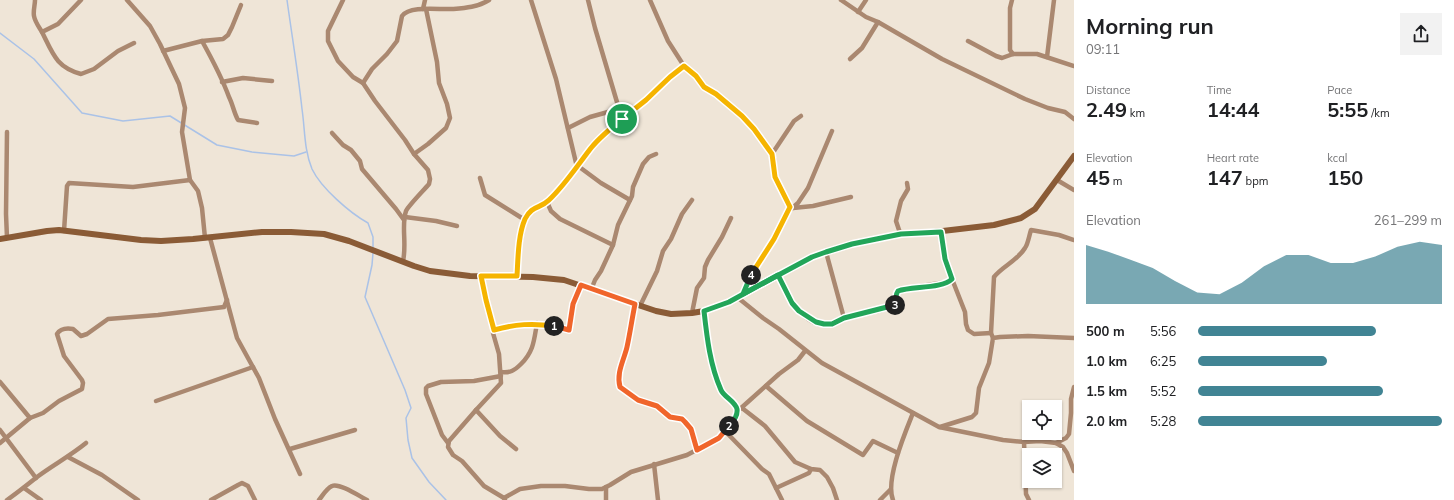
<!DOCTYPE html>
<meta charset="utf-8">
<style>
body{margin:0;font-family:Mulish,sans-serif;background:#f2f2f2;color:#202124;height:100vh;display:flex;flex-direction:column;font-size:15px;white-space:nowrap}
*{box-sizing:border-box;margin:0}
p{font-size:13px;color:#757577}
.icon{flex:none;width:22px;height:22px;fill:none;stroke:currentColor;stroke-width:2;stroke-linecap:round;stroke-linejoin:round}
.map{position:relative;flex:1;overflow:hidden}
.details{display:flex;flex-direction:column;background:#fff;width:380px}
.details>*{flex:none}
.buttons{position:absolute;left:1022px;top:400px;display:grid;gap:8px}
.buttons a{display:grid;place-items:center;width:40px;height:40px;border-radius:0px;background:#fff;box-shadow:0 1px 3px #0004;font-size:20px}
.pin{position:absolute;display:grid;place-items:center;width:34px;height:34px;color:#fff;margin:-17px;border:2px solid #fff;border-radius:50%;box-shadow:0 1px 4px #0007}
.km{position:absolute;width:20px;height:20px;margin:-10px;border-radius:50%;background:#222;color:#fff;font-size:11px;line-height:20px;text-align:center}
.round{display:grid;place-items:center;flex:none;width:42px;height:42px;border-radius:0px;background:#f2f2f2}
.overview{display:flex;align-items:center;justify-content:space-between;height:68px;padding:0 12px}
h1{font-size:22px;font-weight:700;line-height:30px}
.metrics{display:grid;grid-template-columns:repeat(3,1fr);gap:6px;height:68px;padding:4px 12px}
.metrics div{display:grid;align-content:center}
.metrics b{font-size:20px;font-weight:700}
.metrics small{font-size:11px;font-weight:400}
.metrics p{font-size:11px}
.chart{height:112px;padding:8px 12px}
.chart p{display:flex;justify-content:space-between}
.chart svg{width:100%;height:72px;margin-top:4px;fill:#418494;opacity:.7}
ul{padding:0 12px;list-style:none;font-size:13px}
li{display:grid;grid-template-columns:64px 48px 1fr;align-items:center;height:30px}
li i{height:10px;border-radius:5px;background:#418494}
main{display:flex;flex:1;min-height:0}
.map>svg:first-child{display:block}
</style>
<main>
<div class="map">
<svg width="1074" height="500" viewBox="0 0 1074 500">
<rect width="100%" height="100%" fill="#efe5d7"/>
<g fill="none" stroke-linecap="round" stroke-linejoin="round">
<!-- stream -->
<g stroke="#aac2e7" stroke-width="1.5">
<path d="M287 0C292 36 298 72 302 109 305 129 304 150 312 169 321 188 350 213 368 223L373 237V248"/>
<polyline points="0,33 34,59 82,113 123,121 170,116 217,145 252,152 294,156 306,152"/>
<polyline points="373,253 372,265 365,297 405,390 411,408 406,418 408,440 412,458 429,482 446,500"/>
</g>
<!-- street -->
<g stroke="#aa8870" stroke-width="4.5">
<path d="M35 0C35 5 33 11 34 16 35 22 39 27 42 32 53 54 56 67 81 74L94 69 118 51 134 43"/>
<polyline points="127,0 150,26 160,44 179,84 185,108 182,132 190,180 198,191 202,208 205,238"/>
<path d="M343 0 328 31V41L338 61 353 77 363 83 375 101 405 140 414 154 428 170 430 179 429 184C424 190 409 205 406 211 401 225 407 244 403 261"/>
<polyline points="531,0 556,79 577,167"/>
<polyline points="588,0 595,28 622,119"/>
<polyline points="650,0 668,41 684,66 696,76 704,87 717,94 747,120 770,151 774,159 775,177 790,205 790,210"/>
<polyline points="841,0 866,17 878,22 942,59 1025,99 1048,108 1065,112 1074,119"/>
<polyline points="1012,0 1010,8 1010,50 1013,54"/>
<polyline points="423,9 425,0"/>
<polyline points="858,12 866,0"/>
<polyline points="42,32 58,24 81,0"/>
<path d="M202 41C212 59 222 78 229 97 233 105 234 113 238 120L257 123"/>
<polyline points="968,41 996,56 1002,58 1013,54 1037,54 1074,66"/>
<polyline points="163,51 202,41 223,39 228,35 232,27 241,5"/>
<polyline points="1047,57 1054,0"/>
<polyline points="850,59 862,48 878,22"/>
<polyline points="222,82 243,78 272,81"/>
<path d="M363 83 372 69 387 54 397 41 402 16C410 5 440 10 453 9 465 8 478 7 489 0"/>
<polyline points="568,128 590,117 608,112 619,107"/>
<polyline points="7,132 6,214 7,238"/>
<polyline points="332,133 343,145 351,150 360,161 362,169 396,209 404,220"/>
<polyline points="414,154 428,144 446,128 450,118 447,104 439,83 437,62 426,9"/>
<polyline points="772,154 794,121 801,116"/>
<polyline points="578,166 601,183 630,200"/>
<polyline points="480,178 485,195 525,220"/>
<polyline points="1057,180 1074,190"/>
<polyline points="547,202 551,211 560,219 613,245"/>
<polyline points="793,208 813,206 851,197"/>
<polyline points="405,217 436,221 457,226"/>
<polyline points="64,231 67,186 69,183 133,187 190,180"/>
<polyline points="901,234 899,230 896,221 901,201 908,189 907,183"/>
<polyline points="210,238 237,338 259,378 275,419 300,474"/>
<polyline points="826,252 844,318"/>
<path d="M778 275C788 294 802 327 828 325 835 324 842 319 849 317 864 314 880 312 894 306L896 304V293C905 286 937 285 950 281L952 276 945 259 941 231"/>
<polyline points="481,276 494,330 493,333 499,354 501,383 476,410 449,441 448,447 453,455 462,461 484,486 504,498"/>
<polyline points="517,276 519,250 524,223 528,214 533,209 547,202 558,191 591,148 606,132 646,100 670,77 684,66"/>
<polyline points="952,279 965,312 966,324 968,330 974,334 991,333"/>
<polyline points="591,290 595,280 601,271 613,245 618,225 632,196 633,187 643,164 649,157 656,154"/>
<polyline points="743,294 748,281 773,239 782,221 790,210 798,203 808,188 832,131"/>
<polyline points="737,297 763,318 779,329 822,363 939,427 1003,440 1024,442 1040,441 1056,443 1063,447 1067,453 1074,471"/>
<path d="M635 304C632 319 630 333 627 347 624 360 616 373 620 387L638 400 657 406 670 417 682 419 685 422 691 429 697 450"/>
<polyline points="640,306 657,271 663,251 671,239 682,214 692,200"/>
<polyline points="692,313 697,288 704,278 705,267 708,260 722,237 731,218"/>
<path d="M494 330C514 324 534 321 554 326 559 327 564 329 569 330 569 314 576 300 581 285"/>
<path d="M993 338 991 333 994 277C1003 266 1017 261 1025 248 1028 244 1029 236 1031 230L1059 235 1074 240"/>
<path d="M501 372C510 373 514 371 521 364 534 351 534 340 537 323"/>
<polyline points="0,382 30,418"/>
<polyline points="766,386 807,421 863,455 873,441 898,453"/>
<polyline points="156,401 253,367"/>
<polyline points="742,408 765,426 795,462 811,469 820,470 827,477 833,488 837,500"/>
<polyline points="740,409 779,374 798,360 805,351"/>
<polyline points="476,410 500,436 516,449"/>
<polyline points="940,427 972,417 976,413 979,388 989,363 993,338 1000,337 1028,336 1074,338"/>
<polyline points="0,430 36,478"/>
<polyline points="725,431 762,469 769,474 782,500"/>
<polyline points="1024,442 1026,494 1029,500"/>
<path d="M0 443 30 418 43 413 59 401 82 389 83 383 82 380 64 356 57 334C60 329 67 328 73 329L81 336 87 334 108 319 158 315 224 307 227 300"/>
<polyline points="448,443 442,435 426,394 426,388 428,386 441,382 474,381 501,376"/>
<polyline points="1056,443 1066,438 1069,434 1071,413 1071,399 1074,387"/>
<polyline points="290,449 355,430"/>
<polyline points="68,457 102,475 138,500"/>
<polyline points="654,464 658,500"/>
<polyline points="24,488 41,500"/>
<polyline points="776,488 809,473 811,469"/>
<path d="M7 500C17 493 27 485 37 477 53 465 70 456 86 443"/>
<polyline points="211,500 238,485 242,483 248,486 255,500"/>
<path d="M319 500C323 495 326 489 332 486 340 483 359 496 367 500"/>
<polyline points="505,500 504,498 520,489 541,486 565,486 589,489 602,489 610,485 631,472 687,455 719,438 735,419 737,410 736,406 722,392 718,382 709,348 704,311"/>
<polyline points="606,500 606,487"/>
<polyline points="880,500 890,490"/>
<path d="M893 500C885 480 905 433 913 413"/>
</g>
<!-- secondary -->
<polyline stroke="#8a5b36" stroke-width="6" points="0,239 47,231 59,230 141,240 161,241 193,239 262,232 291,232 324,234 349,241 414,266 430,271 470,276 533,277 564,280 656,311 671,314 692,313 704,311 729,302 812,257 852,244 901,234 934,232 994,225 1021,218 1035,209 1074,156"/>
</g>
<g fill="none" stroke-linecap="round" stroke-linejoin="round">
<defs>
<path id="split-1" d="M554 326C532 323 516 324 494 330L486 300 481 276H517C518 259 518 235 525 219 532 205 540 209 549 200 565 185 577 166 591 148 600 137 611 128 622 119"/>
<path id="split-2" d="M554 326 569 330 573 304 581 285 635 304C632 319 630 333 627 347 624 360 616 373 620 387L638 400 657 406 670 417 682 419 685 422 691 429 697 450 719 438 729 426"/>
<path id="split-3" d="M729 426C733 421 738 416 737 409 735 401 724 397 721 390 710 365 707 338 704 311L729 302 778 275 792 303 799 311 816 322 824 324H832L844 318 895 305"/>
<path id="split-4" d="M751 275 743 294 812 257 826 252 852 244 901 234 941 232 945 259 952 279C942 289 912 286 898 291 894 296 898 301 895 305"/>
<polyline id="split-5" points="622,119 646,100 670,77 684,66 696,76 704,87 716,94 742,116 754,129 772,154 775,177 790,207 774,239 751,275"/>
</defs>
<!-- split-1 casing -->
<use href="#split-1" stroke="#fff" stroke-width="8"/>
<!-- split-2 casing -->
<use href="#split-2" stroke="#fff" stroke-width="8"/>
<!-- split-3 casing -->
<use href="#split-3" stroke="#fff" stroke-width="8"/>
<!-- split-4 casing -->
<use href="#split-4" stroke="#fff" stroke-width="8"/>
<!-- split-5 casing -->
<use href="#split-5" stroke="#fff" stroke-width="8"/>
<!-- split-1 -->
<use href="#split-1" stroke="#f5b400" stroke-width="5"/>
<!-- split-2 -->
<use href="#split-2" stroke="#f0652b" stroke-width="5"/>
<!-- split-3 -->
<use href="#split-3" stroke="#22a559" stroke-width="5"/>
<!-- split-4 -->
<use href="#split-4" stroke="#22a559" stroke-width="5"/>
<!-- split-5 -->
<use href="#split-5" stroke="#f5b400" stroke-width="5"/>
</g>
</svg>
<div class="buttons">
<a><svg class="icon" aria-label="locate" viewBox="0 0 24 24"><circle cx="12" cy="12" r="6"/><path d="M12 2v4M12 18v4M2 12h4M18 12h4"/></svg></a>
<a><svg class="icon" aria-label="layers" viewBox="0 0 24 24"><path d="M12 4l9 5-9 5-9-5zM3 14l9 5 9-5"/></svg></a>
</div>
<div class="pin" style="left:622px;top:119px;background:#1e9e55"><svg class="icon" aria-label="arrive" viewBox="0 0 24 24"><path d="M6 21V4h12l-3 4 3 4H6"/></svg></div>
<b class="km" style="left:554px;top:326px">1</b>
<b class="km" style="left:729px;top:426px">2</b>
<b class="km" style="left:895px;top:305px">3</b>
<b class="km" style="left:751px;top:275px">4</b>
</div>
<section class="details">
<div class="overview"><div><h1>Morning run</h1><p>09:11</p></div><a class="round"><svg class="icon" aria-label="share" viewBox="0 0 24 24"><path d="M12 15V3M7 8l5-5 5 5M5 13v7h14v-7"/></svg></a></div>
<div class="metrics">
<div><p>Distance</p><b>2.49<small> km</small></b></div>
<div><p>Time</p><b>14:44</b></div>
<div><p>Pace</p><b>5:55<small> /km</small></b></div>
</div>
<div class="metrics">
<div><p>Elevation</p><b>45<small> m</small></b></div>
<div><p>Heart rate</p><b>147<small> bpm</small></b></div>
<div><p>kcal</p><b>150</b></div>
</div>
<div class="chart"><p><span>Elevation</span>261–299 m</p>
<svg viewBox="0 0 160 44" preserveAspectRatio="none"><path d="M0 44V8L10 12L20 17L30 22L40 30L50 37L60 38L70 31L80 21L90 14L100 14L110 19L120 19L130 15L140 9L150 6L160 8V44z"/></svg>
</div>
<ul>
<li><b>500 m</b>5:56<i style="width:73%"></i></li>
<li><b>1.0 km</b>6:25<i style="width:53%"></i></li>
<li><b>1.5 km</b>5:52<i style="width:76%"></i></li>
<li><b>2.0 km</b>5:28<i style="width:100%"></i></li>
</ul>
</section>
</main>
